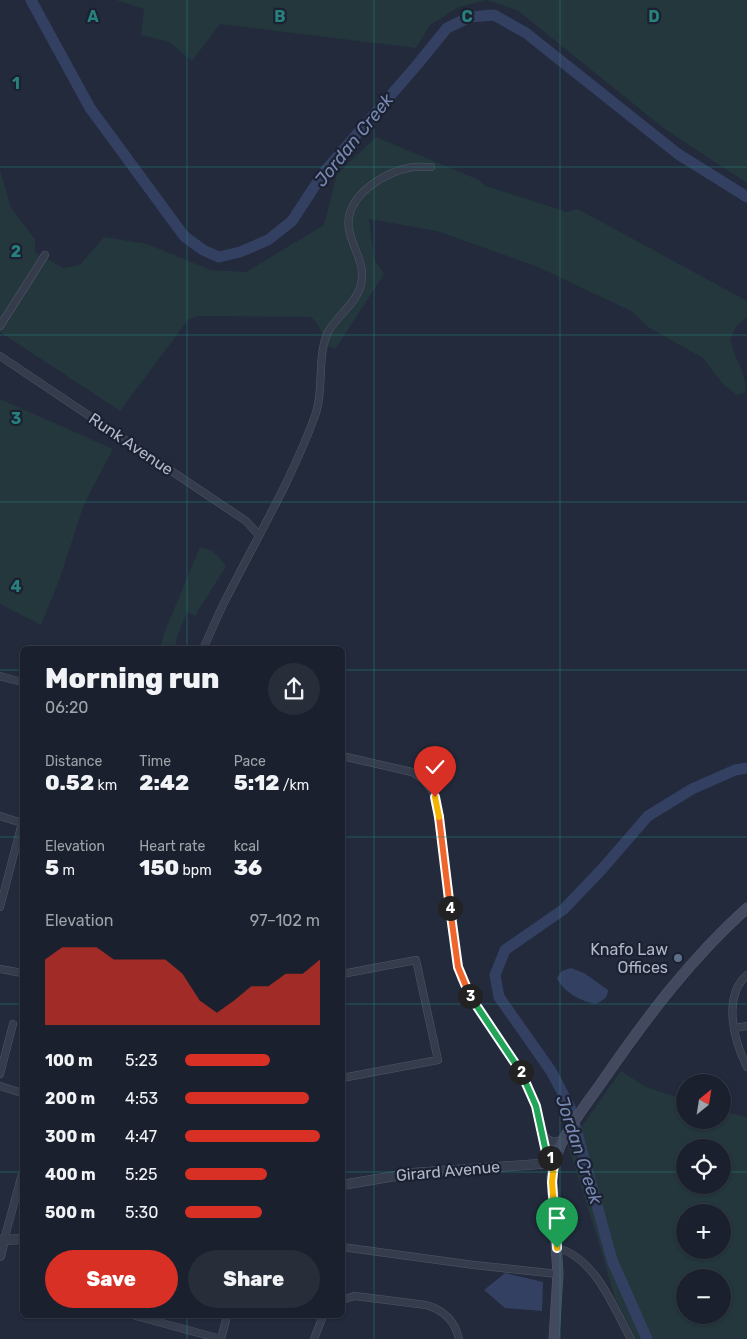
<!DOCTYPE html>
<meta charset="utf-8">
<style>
body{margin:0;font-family:Rubik,sans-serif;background:#272d39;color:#f1f3f6;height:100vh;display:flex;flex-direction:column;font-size:19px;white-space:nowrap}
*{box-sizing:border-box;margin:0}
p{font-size:16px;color:#9fa3aa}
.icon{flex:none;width:28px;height:28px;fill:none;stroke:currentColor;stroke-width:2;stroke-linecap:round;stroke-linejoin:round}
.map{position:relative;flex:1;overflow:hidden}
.side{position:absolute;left:20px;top:646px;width:325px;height:672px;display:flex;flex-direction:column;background:#1a202d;border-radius:8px;box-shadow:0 1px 4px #0004,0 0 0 1px #383e49}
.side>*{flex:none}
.needle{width:32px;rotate:30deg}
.tools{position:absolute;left:676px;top:1074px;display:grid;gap:10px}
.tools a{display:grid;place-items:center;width:55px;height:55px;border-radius:50%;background:#1a202d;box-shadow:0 1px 4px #0004,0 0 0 1px #383e49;font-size:25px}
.pin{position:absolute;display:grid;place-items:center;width:42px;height:42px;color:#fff;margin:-51px -21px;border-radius:50% 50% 50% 0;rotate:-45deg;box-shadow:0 0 5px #0007}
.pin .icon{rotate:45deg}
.km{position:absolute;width:25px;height:25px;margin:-12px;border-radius:50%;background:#222;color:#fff;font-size:14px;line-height:25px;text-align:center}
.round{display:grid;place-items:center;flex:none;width:52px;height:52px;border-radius:26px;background:#272d39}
.overview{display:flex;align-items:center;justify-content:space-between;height:85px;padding:0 25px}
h1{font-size:28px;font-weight:800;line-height:38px}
.figures{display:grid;grid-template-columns:repeat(3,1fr);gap:8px;height:85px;padding:5px 25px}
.figures div{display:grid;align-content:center}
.figures b{font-size:21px;font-weight:800}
.figures small{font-size:14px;font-weight:400}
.figures p{font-size:14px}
.chart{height:140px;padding:10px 25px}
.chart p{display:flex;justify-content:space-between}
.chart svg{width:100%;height:90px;margin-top:5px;fill:#d93025;opacity:.7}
.primary-button{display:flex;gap:10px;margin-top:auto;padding:10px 25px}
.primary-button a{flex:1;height:58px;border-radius:30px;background:#d93025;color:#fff;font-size:20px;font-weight:800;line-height:58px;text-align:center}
.primary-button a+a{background:#272d39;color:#f1f3f6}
ul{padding:0 25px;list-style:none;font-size:16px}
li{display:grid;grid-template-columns:80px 60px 1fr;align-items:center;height:38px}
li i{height:12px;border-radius:6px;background:#d93025}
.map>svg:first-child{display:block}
</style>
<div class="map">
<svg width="747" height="1339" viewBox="0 0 747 1339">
<rect width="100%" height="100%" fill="#222a3c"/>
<!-- green -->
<g fill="#24373d" fill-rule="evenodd">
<polygon points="116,0 747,0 747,183 666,130 517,10 487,0 459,7 430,25 416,48 220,24 192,61 169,42 141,35 144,9"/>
<path d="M376 137 479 180 486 186 567 212 578 209 747 301V317L736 327 730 339C732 345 733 350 735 355 741 368 747 379 745 393L737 395 723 384 703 358 648 327 631 311 538 267 437 231 369 219 374 259 384 274 336 348 329 347 316 322 311 317 198 316 188 320 120 411 0 332V170L11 208 35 239V252L63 268 80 265 104 237 147 244 211 270 246 272 324 225 337 174Z"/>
<polygon points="0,399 113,449 84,504 60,578 41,625 0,604"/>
<polygon points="200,547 213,551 226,566 195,616 187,612 176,640 177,649 160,649 165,631"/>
<path d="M621 1071 646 1087 685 1100V1120H722L723 1112 747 1117V1339H636L615 1298 599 1243 568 1146ZM685 1148H722V1185H685ZM685 1212H722V1250H685ZM685 1278H722V1315H685Z"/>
</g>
<!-- water -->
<g fill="#334062">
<path d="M571 968 584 973 608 990C608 998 602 1001 595 1004 581 1001 563 992 557 978L562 971Z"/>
<polygon points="505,1273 543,1282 542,1311 505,1308 484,1290"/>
</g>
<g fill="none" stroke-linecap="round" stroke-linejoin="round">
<!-- river -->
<g stroke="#334062" stroke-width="11">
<polyline points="31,0 90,108 184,236 203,250 219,257 240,252 268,240 292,221 324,172 417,65 447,28 470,17 494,15 526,33 678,154 747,197"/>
<polyline points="647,1339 612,1260 570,1107 551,1071 499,997 495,975 505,950 564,909 603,868 648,816 692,789 735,770 747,768"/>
</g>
<defs>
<g id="minor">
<polyline points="0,326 45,255"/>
<polyline points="0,356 246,521 259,535"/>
<path d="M203 649C211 632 218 614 227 597 258 536 293 477 316 413 324 388 317 359 327 334 335 317 354 306 360 288 371 255 334 235 355 202 366 185 389 172 408 168 416 166 424 167 431 167"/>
<polyline points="0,676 22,682"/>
<polyline points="342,756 412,772 424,780 433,792 441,830 453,935 461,978 473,1002 523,1076 536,1106 546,1152 554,1163"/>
<polyline points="0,816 22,823"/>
<polyline points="0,907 22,823"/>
<polyline points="0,969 22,973"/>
<polyline points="342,974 416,960 438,1060 342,1078"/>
<path d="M747 975C722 997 734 1041 747 1067"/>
<polyline points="735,1028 747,1026"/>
<polyline points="0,1074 13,1024"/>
<polyline points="0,1086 22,1093"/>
<polyline points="543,1133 546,1138 553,1142 563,1140"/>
<polyline points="0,1239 4,1240 22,1174"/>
<polyline points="342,1247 474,1265 558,1274"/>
<path d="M557 1248C596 1258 613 1307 631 1339"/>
<path d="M342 1300 354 1296 363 1297 426 1305C444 1310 455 1321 459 1339"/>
<polyline points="136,1316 221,1339"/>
<polyline points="221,1339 227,1316"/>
<polyline points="314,1339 323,1316"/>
</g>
<g id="tertiary">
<polyline points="342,1185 413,1173 554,1163"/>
<polyline points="0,1256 4,1240 22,1239"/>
</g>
<path id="secondary" d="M554 1339 558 1274 552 1177 554 1163 560 1146C571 1122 589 1101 604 1079 647 1017 691 958 747 908"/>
</defs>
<!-- minor casing -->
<use href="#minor" stroke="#515767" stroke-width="8"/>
<!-- tertiary casing -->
<use href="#tertiary" stroke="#515767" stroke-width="10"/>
<!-- secondary casing -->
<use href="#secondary" stroke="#515767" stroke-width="11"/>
<!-- minor -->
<use href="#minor" stroke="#353c4c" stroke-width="7"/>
<!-- tertiary -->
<use href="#tertiary" stroke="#353c4c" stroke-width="9"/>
<!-- secondary -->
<use href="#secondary" stroke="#434a60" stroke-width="10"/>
</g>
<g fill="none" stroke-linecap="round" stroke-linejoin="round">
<defs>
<polyline id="split-1" points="550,1158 554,1163 552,1182 557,1248"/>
<polyline id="split-2" points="521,1072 536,1106 546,1152 550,1158"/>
<polyline id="split-3" points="470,996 521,1072"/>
<polyline id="split-4" points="450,908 458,967 470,996"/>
<polyline id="split-5" points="439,817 450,908"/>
<polyline id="split-6" points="435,797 439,817"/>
</defs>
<!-- split-1 casing -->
<use href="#split-1" stroke="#fff" stroke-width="10"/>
<!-- split-2 casing -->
<use href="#split-2" stroke="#fff" stroke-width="10"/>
<!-- split-3 casing -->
<use href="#split-3" stroke="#fff" stroke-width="10"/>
<!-- split-4 casing -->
<use href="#split-4" stroke="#fff" stroke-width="10"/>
<!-- split-5 casing -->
<use href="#split-5" stroke="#fff" stroke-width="10"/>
<!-- split-6 casing -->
<use href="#split-6" stroke="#fff" stroke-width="10"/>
<!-- split-1 -->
<use href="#split-1" stroke="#f5b400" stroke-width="6"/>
<!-- split-2 -->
<use href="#split-2" stroke="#22a559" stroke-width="6"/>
<!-- split-3 -->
<use href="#split-3" stroke="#22a559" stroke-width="6"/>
<!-- split-4 -->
<use href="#split-4" stroke="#f0652b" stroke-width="6"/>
<!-- split-5 -->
<use href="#split-5" stroke="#f0652b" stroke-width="6"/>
<!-- split-6 -->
<use href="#split-6" stroke="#f5b400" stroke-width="6"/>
</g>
<!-- grid -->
<path fill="none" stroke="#27807c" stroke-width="1" stroke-opacity="0.55" d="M187 0V649M374 0V1339M560 0V1339M0 167H747M0 335H747M0 502H747M0 670H22M342 670H747M0 837H22M342 837H747M0 1004H22M342 1004H747M0 1172H22M342 1172H685M722 1172H747M187 1316V1339"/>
<!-- markers -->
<circle fill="#5c6f8a" stroke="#1b2131" stroke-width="2" cx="678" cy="958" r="5"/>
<g text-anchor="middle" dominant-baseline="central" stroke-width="4.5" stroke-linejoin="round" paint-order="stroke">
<!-- street labels -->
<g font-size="16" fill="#b1b7c8" stroke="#1b2131">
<text transform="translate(131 444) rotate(34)">Runk Avenue</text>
<text transform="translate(448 1171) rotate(-5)">Girard Avenue</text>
</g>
<!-- poi labels -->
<g font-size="16" fill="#b1b7c8" stroke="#1b2131" text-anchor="end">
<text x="668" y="949">Knafo Law<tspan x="668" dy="18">Offices</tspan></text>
</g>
<!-- water labels -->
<g font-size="18" font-style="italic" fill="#7789b2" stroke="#1b2131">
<text transform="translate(354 140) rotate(-51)">Jordan Creek</text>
<text transform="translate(579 1150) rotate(72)">Jordan Creek</text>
</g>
</g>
<g font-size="16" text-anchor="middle" font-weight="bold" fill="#27807c" stroke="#1b2131" stroke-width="4.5" stroke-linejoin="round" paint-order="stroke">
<text x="93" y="22">A</text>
<text x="280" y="22">B</text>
<text x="467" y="22">C</text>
<text x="654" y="22">D</text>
<text x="16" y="89">1</text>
<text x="16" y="257">2</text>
<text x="16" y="424">3</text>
<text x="16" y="592">4</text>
</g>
</svg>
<div class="tools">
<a><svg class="needle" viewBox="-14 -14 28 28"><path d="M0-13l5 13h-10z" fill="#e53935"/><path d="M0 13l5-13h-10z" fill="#9fa3aa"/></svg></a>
<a><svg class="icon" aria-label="locate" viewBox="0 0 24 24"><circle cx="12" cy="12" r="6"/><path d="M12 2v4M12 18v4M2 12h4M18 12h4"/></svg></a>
<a>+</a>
<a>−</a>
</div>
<div class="pin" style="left:557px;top:1248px;background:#1e9e55"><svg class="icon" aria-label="arrive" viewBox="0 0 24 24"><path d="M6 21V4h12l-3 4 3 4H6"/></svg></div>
<div class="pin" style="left:435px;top:797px;background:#d93025"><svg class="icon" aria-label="check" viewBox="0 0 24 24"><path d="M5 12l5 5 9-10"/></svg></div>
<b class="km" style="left:550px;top:1158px">1</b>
<b class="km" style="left:521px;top:1072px">2</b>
<b class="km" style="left:470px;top:996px">3</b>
<b class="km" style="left:450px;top:908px">4</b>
<section class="side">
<div class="overview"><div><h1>Morning run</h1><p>06:20</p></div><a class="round"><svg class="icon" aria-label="share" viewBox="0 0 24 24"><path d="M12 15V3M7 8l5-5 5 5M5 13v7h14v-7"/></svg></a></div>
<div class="figures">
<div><p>Distance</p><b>0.52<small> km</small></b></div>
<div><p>Time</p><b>2:42</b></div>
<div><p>Pace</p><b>5:12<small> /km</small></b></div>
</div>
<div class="figures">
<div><p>Elevation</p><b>5<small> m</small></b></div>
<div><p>Heart rate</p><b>150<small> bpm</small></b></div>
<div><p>kcal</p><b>36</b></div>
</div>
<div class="chart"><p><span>Elevation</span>97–102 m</p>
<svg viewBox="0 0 160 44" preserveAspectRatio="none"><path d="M0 44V12L10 6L20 6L30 6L40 12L50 12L60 12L70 12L80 19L90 32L100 38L110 32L120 25L130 25L140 19L150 19L160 12V44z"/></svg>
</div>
<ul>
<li><b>100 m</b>5:23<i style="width:63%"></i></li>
<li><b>200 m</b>4:53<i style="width:92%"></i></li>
<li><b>300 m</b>4:47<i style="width:100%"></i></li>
<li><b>400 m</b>5:25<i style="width:61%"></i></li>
<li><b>500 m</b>5:30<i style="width:57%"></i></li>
</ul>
<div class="primary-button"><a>Save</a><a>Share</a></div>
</section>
</div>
